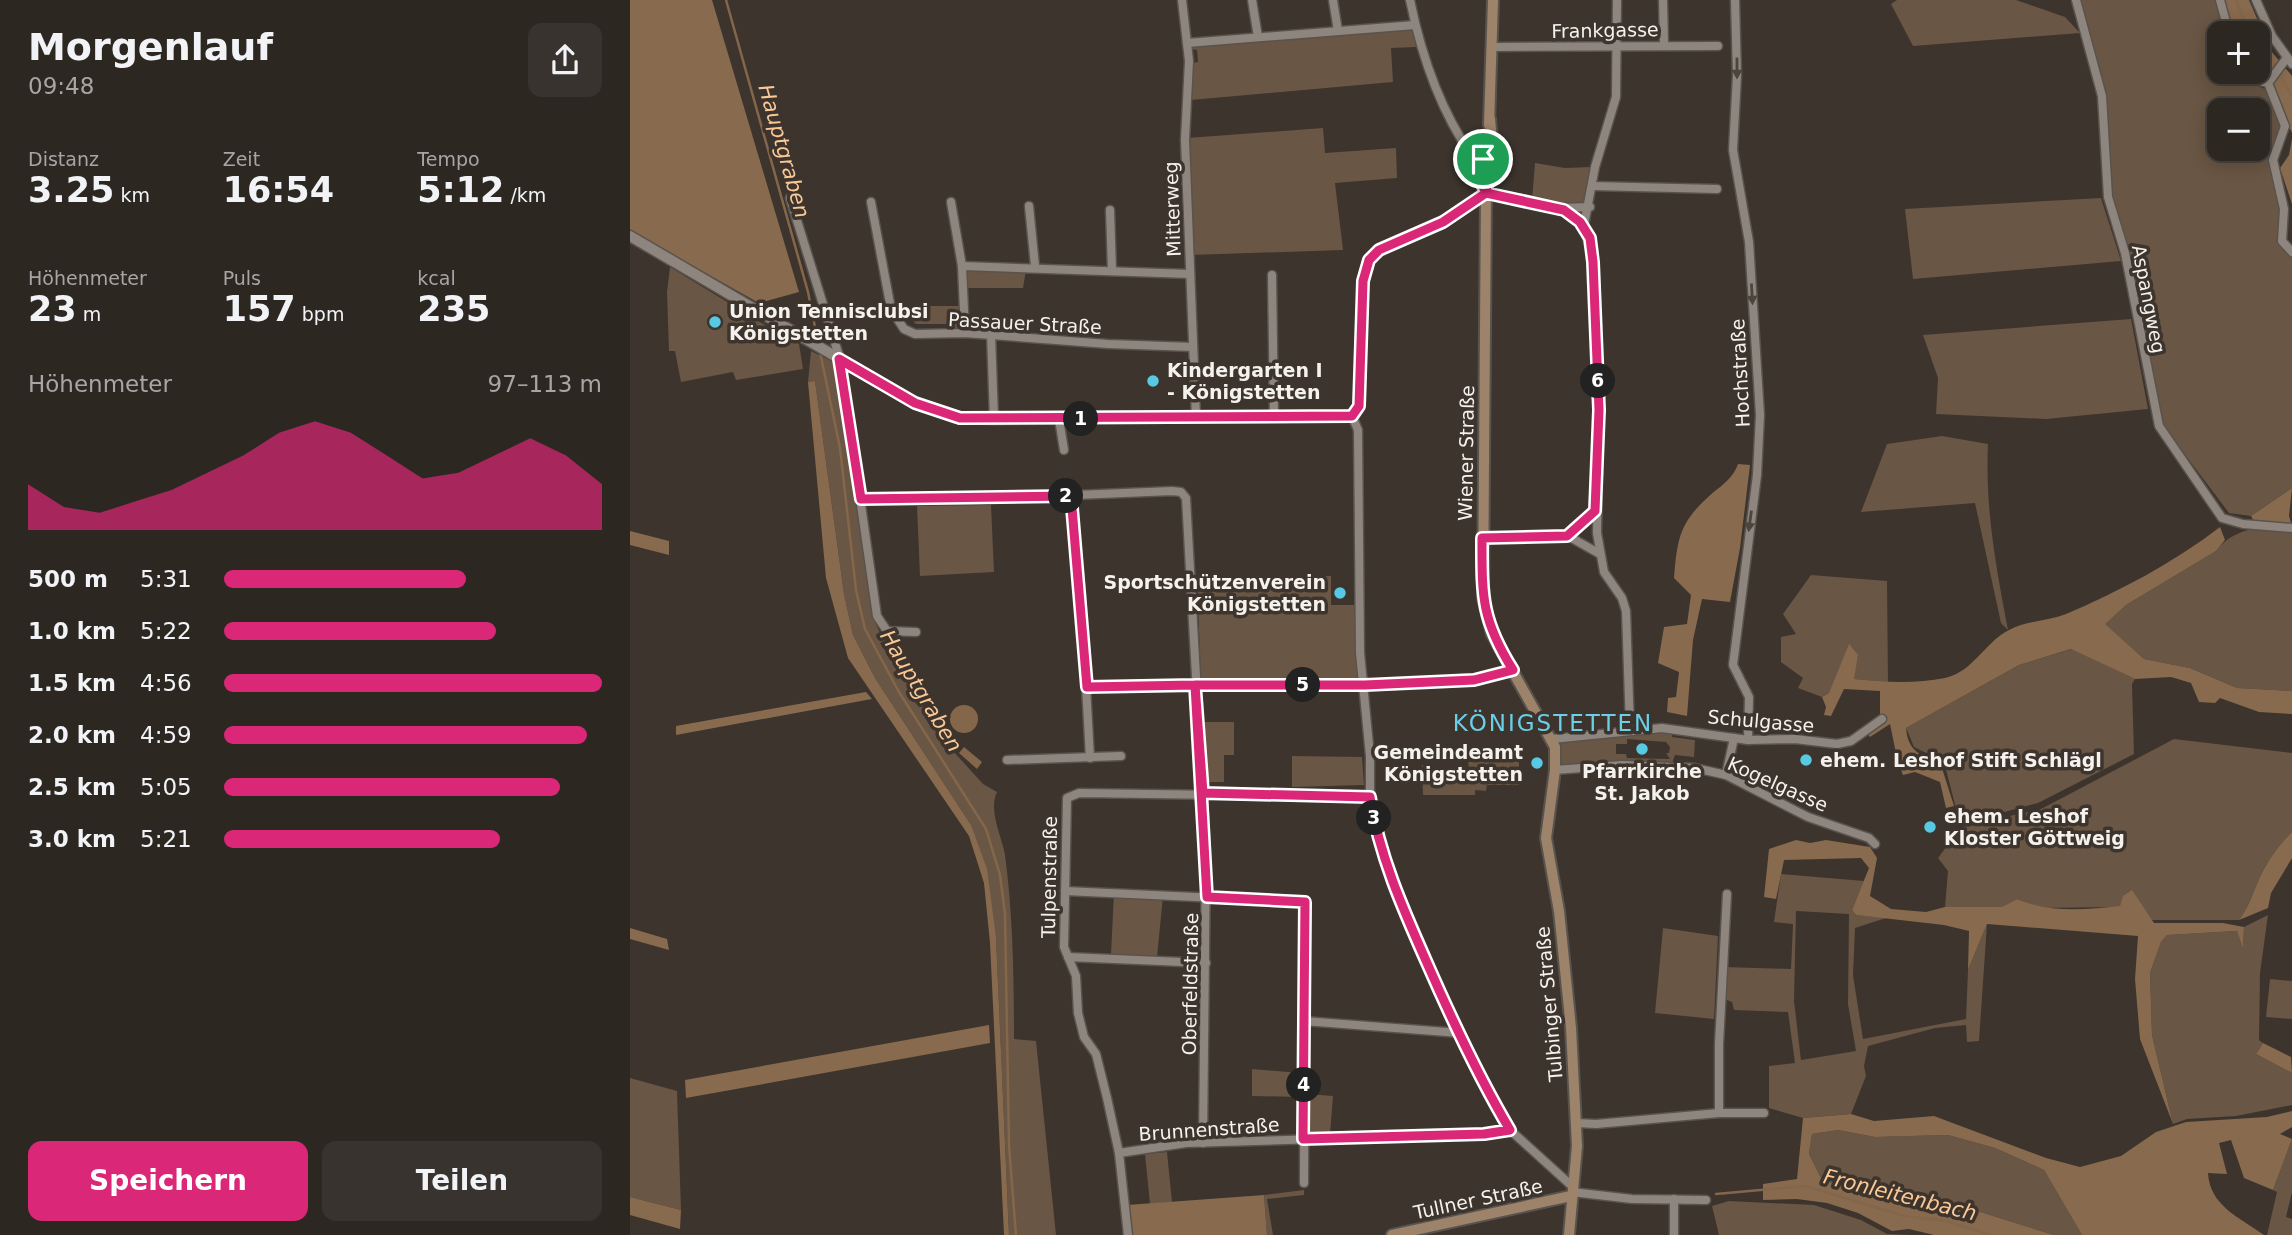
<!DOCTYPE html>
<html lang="de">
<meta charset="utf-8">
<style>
body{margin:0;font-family:"DejaVu Sans",sans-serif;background:#39332f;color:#f1f3f6;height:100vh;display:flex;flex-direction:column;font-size:26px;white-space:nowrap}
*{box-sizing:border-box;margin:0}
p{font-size:23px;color:#a7a5a5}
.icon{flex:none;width:38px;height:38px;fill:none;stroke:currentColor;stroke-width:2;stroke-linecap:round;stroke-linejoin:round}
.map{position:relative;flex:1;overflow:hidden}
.sheet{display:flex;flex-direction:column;background:#2d2722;width:630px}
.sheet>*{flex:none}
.fabs{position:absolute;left:1577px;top:21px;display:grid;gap:14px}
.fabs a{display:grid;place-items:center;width:63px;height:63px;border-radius:14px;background:#2d2722;box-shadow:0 4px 18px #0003,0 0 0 2px #484440;font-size:35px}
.pin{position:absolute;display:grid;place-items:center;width:60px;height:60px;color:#fff;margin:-30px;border:4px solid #fff;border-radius:50%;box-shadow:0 2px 7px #0007}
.km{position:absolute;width:35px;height:35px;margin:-18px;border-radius:50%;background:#222;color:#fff;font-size:19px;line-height:35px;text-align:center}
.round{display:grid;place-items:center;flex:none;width:74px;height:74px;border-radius:14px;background:#39332f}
.headline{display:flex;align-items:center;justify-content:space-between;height:119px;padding:0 28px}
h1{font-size:38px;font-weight:700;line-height:52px}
.stats{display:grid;grid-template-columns:repeat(3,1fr);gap:10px;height:119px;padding:7px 28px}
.stats div{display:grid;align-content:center}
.stats b{font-size:35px;font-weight:700}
.stats small{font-size:19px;font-weight:400}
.stats p{font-size:19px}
.chart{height:196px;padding:14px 28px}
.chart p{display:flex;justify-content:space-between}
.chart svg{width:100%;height:126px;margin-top:7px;fill:#db2777;opacity:.7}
.cta{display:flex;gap:14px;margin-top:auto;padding:14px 28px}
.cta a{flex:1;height:80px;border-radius:14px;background:#db2777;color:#fff;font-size:28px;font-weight:700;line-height:80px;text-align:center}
.cta a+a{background:#39332f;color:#f1f3f6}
ul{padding:0 28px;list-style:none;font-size:23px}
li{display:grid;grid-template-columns:112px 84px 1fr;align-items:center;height:52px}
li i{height:18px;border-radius:9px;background:#db2777}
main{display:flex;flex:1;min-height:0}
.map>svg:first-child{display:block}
</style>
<main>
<section class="sheet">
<div class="headline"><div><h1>Morgenlauf</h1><p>09:48</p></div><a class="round"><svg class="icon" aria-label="share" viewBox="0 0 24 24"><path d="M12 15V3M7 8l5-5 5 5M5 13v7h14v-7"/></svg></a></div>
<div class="stats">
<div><p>Distanz</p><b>3.25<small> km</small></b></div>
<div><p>Zeit</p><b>16:54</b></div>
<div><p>Tempo</p><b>5:12<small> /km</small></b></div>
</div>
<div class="stats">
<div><p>Höhenmeter</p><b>23<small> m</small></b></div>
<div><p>Puls</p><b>157<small> bpm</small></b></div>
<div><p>kcal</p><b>235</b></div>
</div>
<div class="chart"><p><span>Höhenmeter</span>97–113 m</p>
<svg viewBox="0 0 160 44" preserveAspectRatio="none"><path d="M0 44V28L10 36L20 38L30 34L40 30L50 24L60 18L70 10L80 6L90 10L100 18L110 26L120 24L130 18L140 12L150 18L160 28V44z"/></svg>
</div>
<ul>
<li><b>500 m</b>5:31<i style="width:64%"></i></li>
<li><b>1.0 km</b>5:22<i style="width:72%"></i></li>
<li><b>1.5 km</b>4:56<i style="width:100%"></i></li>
<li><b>2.0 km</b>4:59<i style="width:96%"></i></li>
<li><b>2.5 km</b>5:05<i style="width:89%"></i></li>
<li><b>3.0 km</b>5:21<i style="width:73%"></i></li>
</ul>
<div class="cta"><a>Speichern</a><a>Teilen</a></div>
</section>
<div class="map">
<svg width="1662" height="1235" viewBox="0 0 1662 1235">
<rect width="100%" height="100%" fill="#3c342d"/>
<!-- green -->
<g fill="#695644" fill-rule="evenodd">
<polygon points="1267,0 1386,0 1435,17 1450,33 1283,46 1261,4"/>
<path d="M1451 0H1587L1596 33H1589V72H1612L1619 82 1635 89 1653 127 1642 163 1652 209V247L1662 256V488L1621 516 1599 513 1531 423 1480 195 1475 89ZM1589 110H1628V149H1589Z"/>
<polygon points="784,29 786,47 761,48 763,82 561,100 562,63 568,62 567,50 561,49 560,45"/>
<polygon points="693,128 695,153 766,148 767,178 705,183 713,250 560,255 557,138"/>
<polygon points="905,163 935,168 961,167 955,205 902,201"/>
<polygon points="1471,198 1491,261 1283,279 1275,209"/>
<polygon points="40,267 148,333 129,337 149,334 169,344 173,369 106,380 103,372 51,382 45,351 39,351 37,292"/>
<polygon points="336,269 396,270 393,288 338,288"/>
<polygon points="266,306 332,306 333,324 327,330 320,324 286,324 273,312 269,315"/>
<polygon points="1501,319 1518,409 1416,419 1306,414 1308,378 1293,335"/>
<path d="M181 351 203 362 207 370 242 614 249 631 257 640 250 643 324 752 353 784 367 792C358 811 372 836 375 855 383 915 384 978 384 1039L406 1041 426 1235H379L366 937 341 825 245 678 223 635 214 594 185 381 178 382Z"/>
<path d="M1312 436 1358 444C1355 508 1366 567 1378 630L1371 623 1345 503 1231 512 1257 444Z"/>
<polygon points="361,505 364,572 290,576 287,506"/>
<path d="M1662 526V691L1607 688 1560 668 1514 659 1474 624 1496 605 1586 551C1605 526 1633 527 1662 526Z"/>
<polygon points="1181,575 1257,581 1258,682 1223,679 1228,655 1199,693 1192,697 1168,688 1173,678 1151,662 1151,637 1166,634 1153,614"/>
<polygon points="701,576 701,605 726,605 728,682 571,682 567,578"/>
<polygon points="1442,649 1505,679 1502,684 1504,754 1408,803 1330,824 1314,762 1284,747 1276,728 1389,665"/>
<polygon points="572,722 604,722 604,755 594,755 594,782 577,782"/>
<path d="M1042 731V737L1065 740 1064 757 1045 755 1041 766 925 770 922 739ZM997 739 1036 742 1040 747 1039 753H1036L1040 759 997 758 996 754H986V744H997Z"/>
<path d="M1544 739 1662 753V832C1647 847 1635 864 1627 884 1621 898 1618 908 1609 920H1507L1490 907 1409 908 1387 899 1373 907H1315L1318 871 1308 858 1331 827 1411 809Z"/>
<polygon points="752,752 815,754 816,755 798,762"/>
<polygon points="662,756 732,757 734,785 662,787"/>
<polygon points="889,760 889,785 857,785 856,791 845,790 845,795 793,795 792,765 809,773 823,772 823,769 839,768 838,762"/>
<path d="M1151 874 1234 881 1222 910 1226 915 1256 918 1225 928 1223 975 1233 1039 1336 1019 1338 970 1357 924 1349 1041 1337 1042 1336 1025 1305 1028 1238 1046 1234 1066 1236 1076 1221 1114 1173 1118 1139 1108V1066L1165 1063 1158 1012 1104 1010 1102 1002 1094 999V967L1161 969 1163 924 1144 922ZM1166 911 1219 914 1218 1004 1226 1051 1171 1060 1164 1001Z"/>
<polygon points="484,893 533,896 527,957 481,954"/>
<polygon points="1638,915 1630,973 1629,1040 1633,1043 1626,1054 1662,1073 1662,1105 1606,1116 1557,1119 1543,1124 1522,1035 1520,973 1531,942 1537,935 1607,931 1613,946 1614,927"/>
<polygon points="1033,928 1088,936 1084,1019 1025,1013"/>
<polygon points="1640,979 1662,981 1662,1019 1636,1017"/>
<polygon points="622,1069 671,1073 671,1097 622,1096"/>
<polygon points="0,1078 47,1091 51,1210 0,1197"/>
<polygon points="677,1094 703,1096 700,1134 677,1132"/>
<polygon points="1208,1130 1245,1137 1318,1135 1365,1148 1414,1170 1452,1235 1424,1235 1344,1210 1252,1198 1192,1180 1179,1154 1182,1134"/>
<polygon points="1662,1139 1662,1192 1656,1217 1662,1219 1662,1235 1637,1235 1647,1192 1643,1190"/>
<polygon points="537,1152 542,1202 520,1204 515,1154"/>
<polygon points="674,1190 674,1195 637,1199 643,1235 637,1235 634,1195"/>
<polygon points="1099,1201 1184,1205 1231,1220 1257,1234 1281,1235 1089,1235 1082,1206"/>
</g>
<!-- forest -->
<g fill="#886a4e">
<polygon points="0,0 82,0 169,292 129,303 0,231"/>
<polygon points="1592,0 1619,0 1641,51 1662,76 1662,133 1641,84 1618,72 1628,72 1628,33 1604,33"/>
<polygon points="1662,139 1662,204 1650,168 1659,155"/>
<polygon points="185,381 214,594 223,635 245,678 341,825 357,869 366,937 379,1235 374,1235 360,943 354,883 339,836 218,658 196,578 178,382"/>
<path d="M1108 464 1120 465 1110 548 1100 602 1072 599 1063 640 1057 716 1037 712 1038 698 1046 697 1049 672 1028 663 1034 627 1057 624 1061 595 1044 578C1047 544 1048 525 1075 500 1088 487 1102 481 1108 464Z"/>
<polygon points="1662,488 1659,516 1662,526 1626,525 1621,516"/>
<path d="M1590 527 1595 540 1586 551 1496 605 1475 624 1514 659 1560 668 1607 688 1662 691V714L1629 712 1590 698 1585 703 1569 702 1561 683 1541 677 1505 679 1441 649 1389 665 1276 728C1278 752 1291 755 1311 765L1324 806 1316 808 1310 782 1285 772 1273 775 1268 763 1260 724 1240 737 1238 734 1250 719V691L1214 689 1201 716 1194 715 1196 707 1192 697 1199 693 1219 644 1228 655 1224 679C1253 682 1285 684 1315 678 1343 672 1355 642 1379 630 1395 621 1418 621 1436 614 1490 591 1543 563 1590 527Z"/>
<polygon points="0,531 39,541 39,555 0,545"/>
<polygon points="236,692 242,699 46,735 46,726"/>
<path d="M1662 832V858L1641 893 1638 908 1609 920C1618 908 1621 898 1627 884 1635 864 1647 847 1662 832Z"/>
<path d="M1166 840 1180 843 1196 840 1240 847 1247 858 1240 896 1261 909 1296 912 1315 907H1372L1387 899C1420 913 1454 910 1490 906L1493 896 1502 890 1524 923H1593L1614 927 1613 948 1607 931 1537 935 1531 942 1520 973 1522 1035 1543 1124 1510 1039 1505 979 1508 936 1357 924 1338 970 1339 931 1314 925 1226 915 1222 910 1239 868 1231 858 1154 860 1146 899 1134 897 1139 849Z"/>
<polygon points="0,928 37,939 39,950 0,939"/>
<polygon points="359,1025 360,1043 56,1098 55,1080"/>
<polygon points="1633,1043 1661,1057 1662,1073 1626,1054"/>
<path d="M1662 1111V1127L1650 1134 1662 1139 1643 1190 1614 1178 1601 1140 1589 1143 1597 1174 1578 1173C1580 1206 1609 1217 1634 1235H1452L1414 1170 1365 1148 1318 1135 1245 1137 1208 1130 1182 1134 1179 1154 1192 1180 1252 1198 1344 1210 1424 1235H1304L1279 1229 1262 1231 1228 1213 1197 1203 1167 1199 1133 1200V1184L1167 1179 1173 1118 1221 1114 1244 1121 1304 1116 1416 1158 1450 1167 1491 1156 1526 1132 1556 1122 1637 1117Z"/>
<polygon points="634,1195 637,1235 501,1235 497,1205"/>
<polygon points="0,1197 51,1210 50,1229 0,1215"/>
</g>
<!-- water -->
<g fill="#84674a">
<circle cx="334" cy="719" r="14"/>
<polygon points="334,747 352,762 347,769 329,753"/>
</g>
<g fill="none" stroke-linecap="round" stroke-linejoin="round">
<!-- stream -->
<g stroke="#84674a" stroke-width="2.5">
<polyline points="96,0 178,292 188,342"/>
<polyline points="1606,0 1619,33"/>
<polyline points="1628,49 1651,76 1662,97"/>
<polyline points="190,352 210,448 226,590 235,629 269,692 356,829 370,875 375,914 379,1146 386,1235"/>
<polyline points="1086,1194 1175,1186 1274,1216 1316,1221 1361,1235"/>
</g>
<defs>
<g id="minor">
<polyline points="552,0 559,61 555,140 566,417"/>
<polyline points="622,0 628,37"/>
<polyline points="703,0 708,31"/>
<path d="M780 0C791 54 810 110 842 156L860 159"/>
<polyline points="987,0 986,97 965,167 954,225 963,262 969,409 967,533 974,572 992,598 996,611 1000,729"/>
<polyline points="1033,0 1034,44"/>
<polyline points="1105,0 1107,75 1103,150 1119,242 1130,415 1127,475 1103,665 1119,697 1118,740"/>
<polyline points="1446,0 1472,96 1478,197 1495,253 1529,426 1592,518 1613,524 1662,528"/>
<polyline points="1590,0 1599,33"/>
<polyline points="1626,0 1642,36 1662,64"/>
<polyline points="557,43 785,25"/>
<polyline points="863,47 1088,46"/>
<polyline points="1614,72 1618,78 1638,83 1655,126 1643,160 1654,209 1652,241 1662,252"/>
<polyline points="1638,83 1656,59"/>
<polyline points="962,186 1087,189"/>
<path d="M856 193C887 200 936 200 955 228"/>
<polyline points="160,198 210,359 247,616 257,631 286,632"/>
<polyline points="241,202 261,309 274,329 285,334 335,333 478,344 563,347"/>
<polyline points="321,202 332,266 335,333"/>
<polyline points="399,206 405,266"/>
<polyline points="929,208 960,207"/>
<polyline points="480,210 482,271"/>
<polyline points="332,266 560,274"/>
<polyline points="642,275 644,416"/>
<polyline points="361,334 364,419"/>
<polyline points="722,416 728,430 730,653 740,756 740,797 752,850 775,914 850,1079 880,1130 943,1187"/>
<polyline points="429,419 434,450"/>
<polyline points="441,496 451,597 460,758"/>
<polyline points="231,499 329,500 542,491 551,492 556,498 576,854 573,1143"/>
<polyline points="938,536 970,554"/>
<polyline points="852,538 938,536 965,511"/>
<polyline points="457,687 735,686 844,680 882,670"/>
<polyline points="922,739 1032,728 1118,740 1165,739 1207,744 1221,741 1252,719"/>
<polyline points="377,760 491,756"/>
<polyline points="925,770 992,765 1065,768 1096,775 1178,817 1239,838 1245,844"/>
<polyline points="1096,775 1104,738"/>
<polyline points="435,891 675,902 674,1183"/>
<polyline points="438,957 576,963"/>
<polyline points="674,1021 830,1033"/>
<polyline points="1089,1113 1089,1044 1097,894"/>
<polyline points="946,1123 966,1124 1089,1113 1134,1113"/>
<polyline points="489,1153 556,1143 854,1134 880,1130"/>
<polyline points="942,1192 1002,1199 1076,1200"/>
<polyline points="1044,1199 1044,1235"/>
<polyline points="498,1235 489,1153 477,1098 466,1054 454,1037 448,1013 446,976 434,947 437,798 449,793 740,797"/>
</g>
<polyline id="tertiary" points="0,236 285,403 324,417 364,419 718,416 724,415 729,406 733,281 739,259 749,250 813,222 856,193"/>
<g id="secondary">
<polyline points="860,119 862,142 856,193 853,598 862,634 925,747 925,770 916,838 929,911 941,1028 947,1146 939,1235"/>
<polyline points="859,125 863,0"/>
<polyline points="762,1235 941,1196"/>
</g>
</defs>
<!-- minor casing -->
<use href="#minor" stroke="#59534e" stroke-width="11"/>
<!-- tertiary casing -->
<use href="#tertiary" stroke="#59534e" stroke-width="13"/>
<!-- secondary casing -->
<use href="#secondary" stroke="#59534e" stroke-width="14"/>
<!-- minor -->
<use href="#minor" stroke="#8e867e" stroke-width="8"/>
<!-- tertiary -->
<use href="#tertiary" stroke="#8e867e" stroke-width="10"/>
<!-- secondary -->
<use href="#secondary" stroke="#9c836a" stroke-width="10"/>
</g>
<!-- one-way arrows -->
<defs><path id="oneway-solid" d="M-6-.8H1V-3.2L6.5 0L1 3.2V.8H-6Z" transform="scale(1.75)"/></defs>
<g fill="#4c443d">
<use href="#oneway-solid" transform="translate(1107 68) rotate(90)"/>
<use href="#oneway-solid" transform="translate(1122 294) rotate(87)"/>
<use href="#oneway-solid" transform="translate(1120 521) rotate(98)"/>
</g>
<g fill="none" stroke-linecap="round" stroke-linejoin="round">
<defs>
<path id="route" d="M853 159 852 184 856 193 813 222 749 250 739 260 733 281 729 406 722 416 330 418 285 403 209 359 231 499 441 496 457 687 565 685 573 793 740 797C749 855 773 909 797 963 822 1020 848 1076 880 1130L854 1134 673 1139 675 902 577 897 565 685H735L844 680 883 670C851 619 852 596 852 538L937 536 965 511 969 410 963 262 960 238 950 222 934 210 856 193 860 159H853"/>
</defs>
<!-- route casing -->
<use href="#route" stroke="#fff" stroke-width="14"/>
<!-- route -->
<use href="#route" stroke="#db2777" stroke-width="9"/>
</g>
<!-- markers -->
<g fill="#57c9e2" stroke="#3c342d" stroke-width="2.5">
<circle cx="85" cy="322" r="7"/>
<circle cx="523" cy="381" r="7"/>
<circle cx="710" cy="593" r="7"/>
<circle cx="1012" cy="749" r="7"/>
<circle cx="1176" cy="760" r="7"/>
<circle cx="907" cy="763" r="7"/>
<circle cx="1300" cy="827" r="7"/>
</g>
<g text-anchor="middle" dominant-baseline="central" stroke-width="7" stroke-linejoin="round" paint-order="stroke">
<!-- street labels -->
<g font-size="19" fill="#f5f1ec" stroke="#3c342d">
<text transform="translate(975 30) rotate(-1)">Frankgasse</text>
<text transform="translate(542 209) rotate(-92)">Mitterweg</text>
<text transform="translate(1519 299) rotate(79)">Aspangweg</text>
<text transform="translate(395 323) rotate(3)">Passauer Straße</text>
<text transform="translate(1110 373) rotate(-93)">Hochstraße</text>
<text transform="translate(836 453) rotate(-89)">Wiener Straße</text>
<text transform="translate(1131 721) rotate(5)">Schulgasse</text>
<text transform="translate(1148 784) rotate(24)">Kogelgasse</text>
<text transform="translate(419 877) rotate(-89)">Tulpenstraße</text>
<text transform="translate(560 984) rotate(-89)">Oberfeldstraße</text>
<text transform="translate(919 1004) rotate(-95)">Tulbinger Straße</text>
<text transform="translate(579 1129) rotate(-4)">Brunnenstraße</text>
<text transform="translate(848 1199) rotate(-12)">Tullner Straße</text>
</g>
<!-- poi labels -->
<g font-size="19" font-weight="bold" fill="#f5f1ec" stroke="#3c342d" text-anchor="start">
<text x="99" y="311">Union Tennisclubsi<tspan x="99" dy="22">Königstetten</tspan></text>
<text x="537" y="370">Kindergarten I<tspan x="537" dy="22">- Königstetten</tspan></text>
<text x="696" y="582" text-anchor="end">Sportschützenverein<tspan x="696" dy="22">Königstetten</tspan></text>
<text x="893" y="752" text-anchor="end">Gemeindeamt<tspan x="893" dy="22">Königstetten</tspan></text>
<text x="1190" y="760">ehem. Leshof Stift Schlägl</text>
<text x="1012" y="771" text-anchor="middle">Pfarrkirche<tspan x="1012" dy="22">St. Jakob</tspan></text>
<text x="1314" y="816">ehem. Leshof<tspan x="1314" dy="22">Kloster Göttweig</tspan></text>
</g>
<!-- water labels -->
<g font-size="21" font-style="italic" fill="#fbc897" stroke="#3c342d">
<text transform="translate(154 151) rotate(74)">Hauptgraben</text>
<text transform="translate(291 691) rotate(59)">Hauptgraben</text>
<text transform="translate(1270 1195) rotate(14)">Fronleitenbach</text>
</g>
<!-- quarter labels -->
<g font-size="23" letter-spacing="2" fill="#6acfe7" stroke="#3c342d">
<text x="923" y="723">KÖNIGSTETTEN</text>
</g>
</g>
</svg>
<div class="fabs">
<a>+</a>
<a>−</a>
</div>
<div class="pin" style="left:853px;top:159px;background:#1e9e55"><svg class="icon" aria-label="arrive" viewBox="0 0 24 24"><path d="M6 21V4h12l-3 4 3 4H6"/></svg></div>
<b class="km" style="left:451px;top:419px">1</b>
<b class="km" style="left:436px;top:496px">2</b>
<b class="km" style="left:744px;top:818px">3</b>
<b class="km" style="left:674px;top:1085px">4</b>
<b class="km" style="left:673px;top:685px">5</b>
<b class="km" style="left:968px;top:381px">6</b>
</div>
</main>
